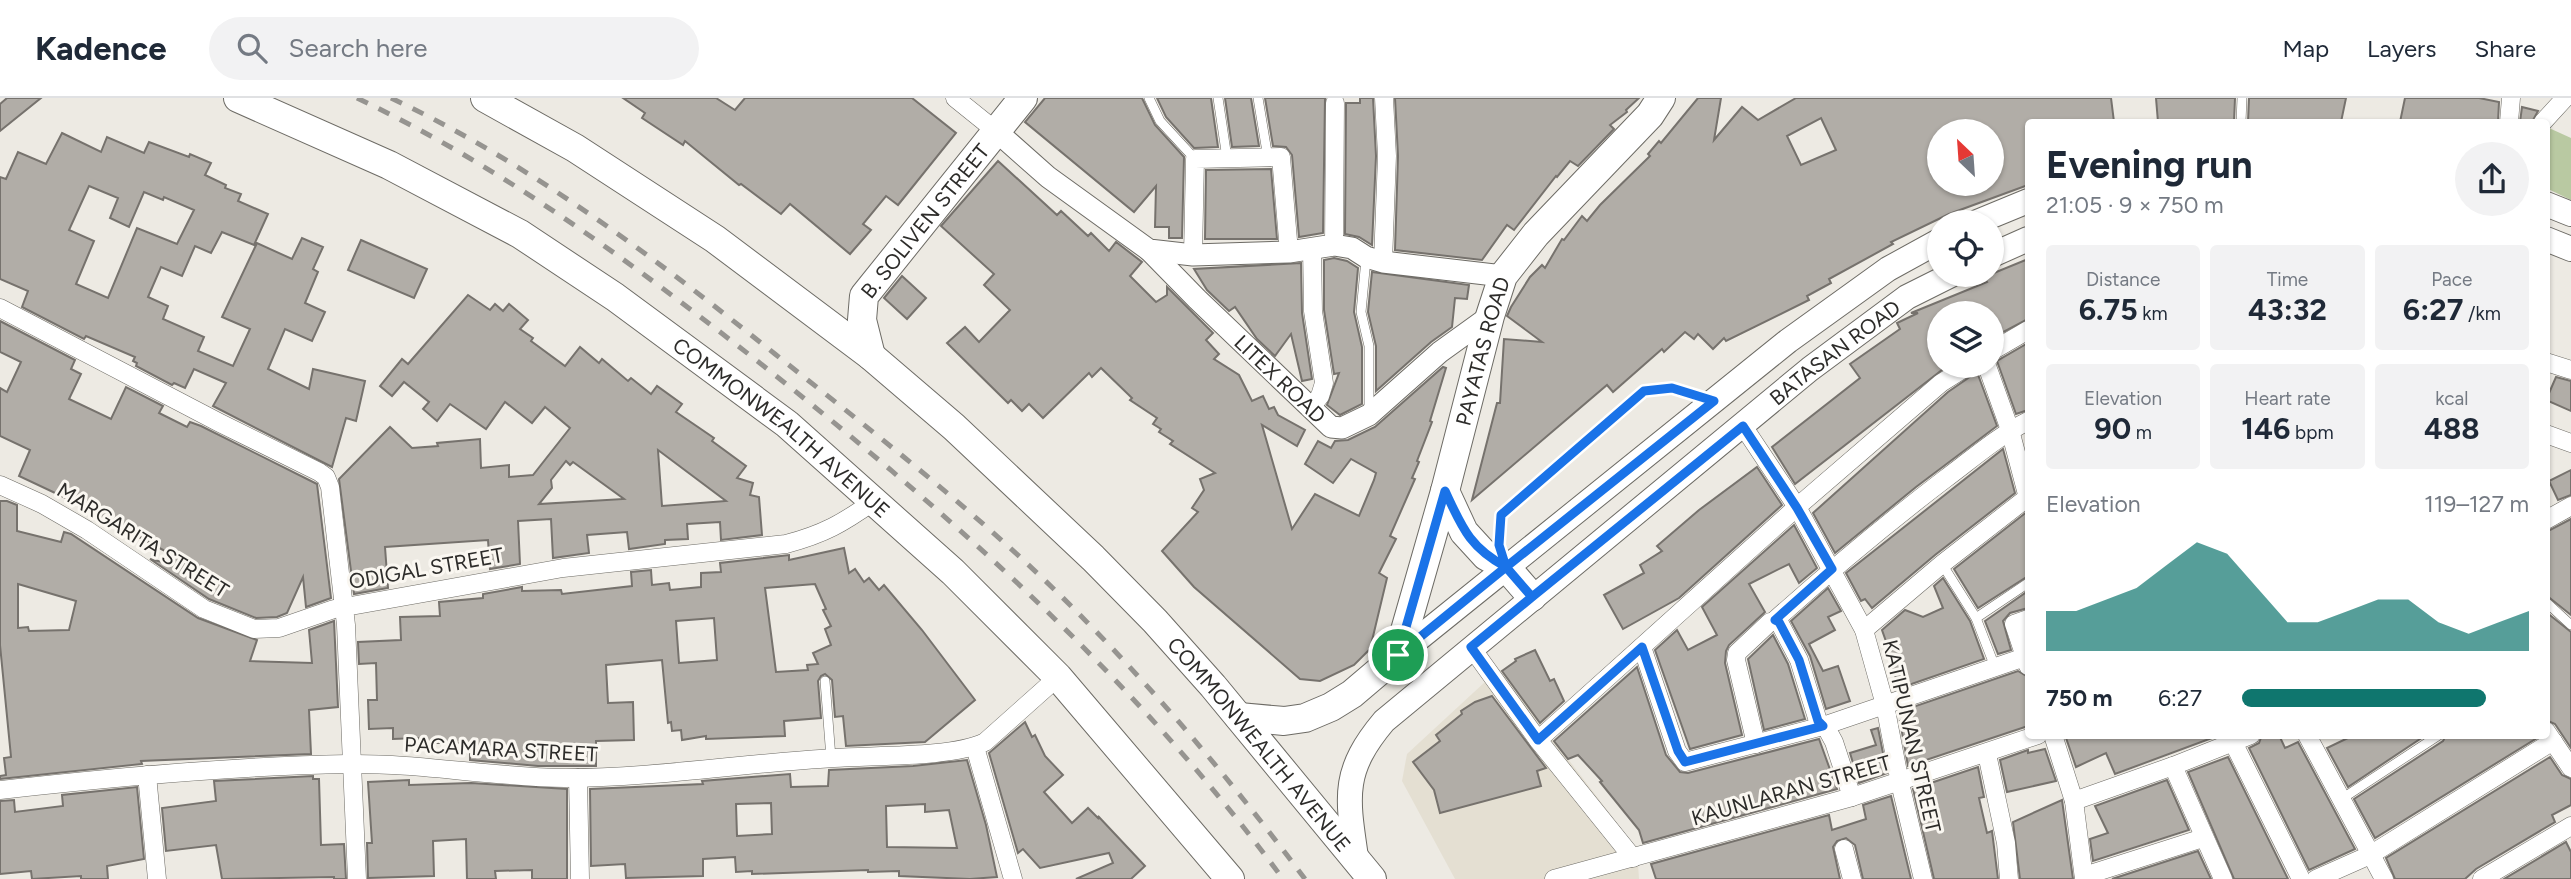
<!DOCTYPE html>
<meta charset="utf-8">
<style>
body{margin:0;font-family:Figtree,sans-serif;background:#f2f2f3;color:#1f2937;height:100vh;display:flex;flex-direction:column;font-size:26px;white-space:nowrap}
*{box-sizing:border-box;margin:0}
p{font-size:23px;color:#747a83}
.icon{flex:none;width:38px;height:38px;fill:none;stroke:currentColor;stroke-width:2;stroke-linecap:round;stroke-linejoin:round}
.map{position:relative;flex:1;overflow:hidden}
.panel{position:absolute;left:2025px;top:21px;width:525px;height:620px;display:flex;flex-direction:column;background:#fff;border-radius:7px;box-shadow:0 2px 5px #0004}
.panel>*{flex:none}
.needle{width:46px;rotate:335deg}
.controls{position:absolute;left:1927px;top:21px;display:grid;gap:14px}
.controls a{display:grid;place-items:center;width:77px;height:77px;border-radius:50%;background:#fff;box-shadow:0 2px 5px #0004;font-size:35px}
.pin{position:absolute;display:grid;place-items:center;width:60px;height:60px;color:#fff;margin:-30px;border:4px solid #fff;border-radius:50%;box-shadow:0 2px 7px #0007}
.round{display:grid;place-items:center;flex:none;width:74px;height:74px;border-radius:37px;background:#f2f2f3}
.headline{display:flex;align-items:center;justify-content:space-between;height:119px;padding:0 21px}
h1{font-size:38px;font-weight:700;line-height:52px}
.figures{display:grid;grid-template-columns:repeat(3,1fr);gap:10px;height:119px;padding:7px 21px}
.figures div{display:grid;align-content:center;border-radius:7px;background:#f2f2f3;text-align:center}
.figures b{font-size:30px;font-weight:700}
.figures small{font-size:19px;font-weight:400}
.figures p{font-size:19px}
.chart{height:196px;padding:14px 21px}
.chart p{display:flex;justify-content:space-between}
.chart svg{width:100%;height:126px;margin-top:7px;fill:#0f766e;opacity:.7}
ul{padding:0 21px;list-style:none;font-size:23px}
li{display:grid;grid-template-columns:112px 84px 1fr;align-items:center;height:52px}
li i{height:18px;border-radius:9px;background:#0f766e}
header{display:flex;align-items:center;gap:42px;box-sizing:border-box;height:98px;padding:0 35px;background:#fff;border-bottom:2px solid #e0e1e3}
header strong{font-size:33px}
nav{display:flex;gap:38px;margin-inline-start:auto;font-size:24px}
.search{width:490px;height:63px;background:#f2f2f3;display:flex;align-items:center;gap:18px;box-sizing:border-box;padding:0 24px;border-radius:38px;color:#747a83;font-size:26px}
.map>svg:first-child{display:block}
</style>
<header>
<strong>Kadence</strong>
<div class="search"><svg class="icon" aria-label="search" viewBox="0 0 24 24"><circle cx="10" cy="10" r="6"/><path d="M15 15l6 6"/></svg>Search here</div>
<nav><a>Map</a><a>Layers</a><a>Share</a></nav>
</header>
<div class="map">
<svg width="2571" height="781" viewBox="0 0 2571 781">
<rect width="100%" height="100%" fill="#edeae3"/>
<!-- built -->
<polygon fill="#e4dfd2" points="1499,571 1637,751 1639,781 1455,781 1402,683 1407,656"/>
<!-- green -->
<polygon fill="#b9c9a2" points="2549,30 2571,40 2571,102 2546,90 2546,36"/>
<!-- building -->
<g fill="#b1ada7" stroke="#76726d" stroke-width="2" fill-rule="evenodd">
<polygon points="7,0 41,0 0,33 0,6"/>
<polygon points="623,0 716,0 735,12 745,0 912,0 956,35 898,107 886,98 863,126 871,132 850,156 790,106 781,116 741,86 739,87 685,43 683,47 642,20 645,15"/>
<polygon points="1045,0 1142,0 1155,27 1184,59 1182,140 1169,140 1169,129 1155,129 1156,88 1134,114 1025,24"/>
<polygon points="1157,0 1211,0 1218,49 1194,50 1166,19"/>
<polygon points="1225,0 1251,0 1259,48 1232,49"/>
<polygon points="1265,0 1325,0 1323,135 1299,139 1292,57 1286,49 1273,48"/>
<polygon points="1360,0 1373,0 1376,58 1372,147 1359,139 1345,136 1346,5 1360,5"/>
<polygon points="1395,0 1639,0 1626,12 1627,14 1610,27 1614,31 1578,68 1570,63 1557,79 1556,78 1514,132 1507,127 1482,162 1395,152 1398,58"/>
<path d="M1698 0H1721L1714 42 1742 9 1758 22 1796 0H2111L2114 24H2028V87L1949 116 1891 144 1893 146 1829 181 1831 185 1807 198 1809 202 1726 243 1724 240 1713 251 1698 236 1694 241 1685 234 1664 254 1662 251 1613 294 1607 287 1472 402 1497 305H1500L1504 241 1542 244 1507 218 1511 209 1530 179 1542 167 1545 170 1562 141 1564 142 1582 118 1587 123 1600 107 1650 58 1648 56 1659 43 1661 45ZM1821 20 1836 52 1801 67 1787 38ZM1939 33H1992V86H1939Z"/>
<polygon points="2156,0 2235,0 2234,24 2158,24"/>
<polygon points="2249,0 2346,0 2341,24 2248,24"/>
<polygon points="2405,0 2479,0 2499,4 2498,24 2400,24"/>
<polygon points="2522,9 2538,13 2532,24 2520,24"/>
<path d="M62 35 101 54 107 39 144 55 149 44 189 59 190 56 211 65 205 77 226 87 225 90 241 96 238 103 268 116 254 147 222 134 211 155 195 148 182 178 161 169 148 199 168 208 163 221 204 239 198 253 233 268 250 231 222 219 257 145 292 161 302 140 323 149 313 171 318 174 305 205 325 214 312 243 285 231 268 271 309 291 313 271 365 283 356 323 346 320 332 369 213 308 226 285 194 271 185 290 174 285 172 287 136 268 137 265 133 263 135 259 86 238 84 241 22 209 28 193 0 181V79L6 81 18 54 46 66ZM89 88 118 100 110 120 129 129 144 94 163 102 164 99 194 112 177 146 137 130 108 200 76 186 94 143 69 132Z"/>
<polygon points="998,63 1057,117 1061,113 1088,138 1091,135 1109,153 1116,144 1142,164 1130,178 1156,204 1167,197 1167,189 1213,235 1206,242 1219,256 1214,261 1239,277 1252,303 1263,298 1269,311 1274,309 1278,317 1305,332 1297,348 1262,327 1292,431 1315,396 1359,418 1374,382 1376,375 1351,361 1333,385 1305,366 1318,343 1331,350 1335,343 1348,342 1375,329 1443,269 1446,270 1430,323 1432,324 1417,363 1419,364 1412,380 1415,381 1390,438 1396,441 1379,475 1387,480 1370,551 1354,567 1320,583 1300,581 1194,489 1162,453 1198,414 1192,410 1204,392 1200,381 1215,375 1170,346 1173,343 1159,334 1161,331 1153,326 1157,320 1130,302 1132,300 1101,270 1092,279 1089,275 1043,320 1029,306 1022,313 1011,302 1008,305 947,245 965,229 979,244 1010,212 984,187 994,176 941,128"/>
<polygon points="1271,71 1277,141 1205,141 1206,72"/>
<polygon points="361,142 427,171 414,200 348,172"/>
<polygon points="1334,160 1347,163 1358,170 1354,214 1362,249 1362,306 1340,317 1327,307 1339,275 1334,276 1324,212 1324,162"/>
<polygon points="2028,161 2028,221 1992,240 1992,215 1939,215 1939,268 1947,268 1795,386 1772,349 1860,280 1850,266 1900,231 1897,225 1918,215 1911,215 1987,184 1984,179"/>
<polygon points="1301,165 1302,215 1312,281 1302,283 1291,236 1275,258 1257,241 1235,209 1229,213 1207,192 1194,171"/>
<polygon points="1372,174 1469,187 1467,201 1455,200 1452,229 1431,244 1376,293 1376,248 1368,214"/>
<polygon points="902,178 926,200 907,221 884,200"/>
<path d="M468 197 490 212 495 206 503 213 509 206 528 222 520 231 533 240 531 243 565 268 580 249 599 265 602 261 628 283 631 280 651 296 657 288 682 306 676 314 714 340 712 343 746 368 737 380 753 385 750 397 759 399 762 437 721 442 720 424 687 426 688 441 665 442V446L629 451 627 434 587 437 589 455 553 460 551 421 518 423 520 466 490 471 488 442 385 449 388 490 354 496 339 381 390 329 412 350 438 348 437 345 480 341 481 370 509 367V379L533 377 570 330 545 309 532 325 505 304 486 331 450 306 437 323 423 311 429 304 404 284 392 298 380 288 402 261 408 266ZM658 352 726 403 662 408ZM566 363 570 367 573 364 624 401 539 406 552 390 551 382Z"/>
<polygon points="0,223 75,262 71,271 81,276 69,301 111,321 126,289 163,308 159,315 187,329 190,324 201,328 317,386 331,500 306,509 303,479 287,515 277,519 256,520 209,501 150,461 162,464 167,454 68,402 70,402 19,378 30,352 0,338 0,290 7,294 21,264 0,254"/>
<polygon points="2028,245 2028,312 2016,316 1997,263"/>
<polygon points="1977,274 1997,328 1916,389 1835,455 1813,415 1948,294"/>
<polygon points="2556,279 2571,283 2571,313 2546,302"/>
<polygon points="2003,351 2015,395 1935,457 1872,510 1865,501 1861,503 1846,475"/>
<polygon points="1757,369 1782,407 1679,500 1623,531 1604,497 1644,475 1640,467 1662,453 1657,448 1699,412"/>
<polygon points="2571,372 2571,397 2558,402 2549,383"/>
<path d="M0 403H7L17 407V433L61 444 64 434 71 436 198 520 257 542 250 563 312 565 309 532 334 523 338 609 309 612 311 656 141 663 142 666 0 681V678L6 677 4 660 11 659 0 547ZM18 486 76 503 69 532 29 533 28 529 18 530Z"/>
<polygon points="2028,413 2028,478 1978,510 1954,471"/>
<polygon points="2571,421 2571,517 2546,497 2546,434"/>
<polygon points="1794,427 1817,470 1799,485 1789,466 1749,486 1765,514 1729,547 1726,553 1725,565 1742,637 1690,651 1655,552 1677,532 1688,552 1717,537 1702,509"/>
<path d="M844 450 849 475 855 471 864 484 869 480 879 492 884 487 922 532 975 602 925 644 846 648 843 618 835 619 832 582 825 576 821 578 818 583 821 620 784 623 785 638 706 641V638L682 642 681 632 672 633 671 624 668 625 662 562 606 567 608 605 633 604 634 642 596 643V668H538L470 662V645H419L418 640 393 641V630L369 631 368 602H377L376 565 359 566 358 544 401 542 400 519 440 518 439 504 483 500V496L522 489V493L561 492 562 496 632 488 631 474 651 472 652 487 669 485 670 492 701 489V475L721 474 720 465 789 457V462ZM815 486 826 511 823 512 831 528 825 531 831 547 813 555 818 566 807 567 808 572 776 574 765 490ZM714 520 717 562 679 565 676 523Z"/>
<polygon points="1943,480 1970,523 1984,561 1900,590 1891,568 1894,566 1882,532 1905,512 1923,519 1943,510 1934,488"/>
<polygon points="1828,490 1841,513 1828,519 1835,532 1809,546 1823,573 1838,568 1850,603 1826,611 1810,558 1791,523"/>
<polygon points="2028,493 2028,510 2010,515 2003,523 2011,552 1998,556 1985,523"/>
<polygon points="2546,514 2571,534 2571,650 2555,626 2546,622"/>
<polygon points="1773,537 1788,566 1805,621 1764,632 1748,561"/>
<polygon points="1535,552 1550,583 1554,581 1564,603 1540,625 1502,573 1516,563 1515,561"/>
<polygon points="1637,569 1666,657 1680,674 1688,675 1819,641 1837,691 1643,745 1639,732 1600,684 1602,683 1578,657 1568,661 1554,643"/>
<polygon points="2018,573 2028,579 2028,628 1908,668 1900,623 1907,621 1904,612"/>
<polygon points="1492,598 1546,670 1537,673 1541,688 1440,715 1434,692 1413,664 1440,643 1436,637 1462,616 1461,613 1475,604"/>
<polygon points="1025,624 1032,639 1035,637 1045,658 1063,677 1044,694 1072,725 1088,710 1099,721 1098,718 1145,768 1131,781 1076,781 1113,765 1109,755 1040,770 1023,751 1018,755 989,655"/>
<polygon points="1878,630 1887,675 1859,685 1850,655 1876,647 1871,632"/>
<polygon points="2065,637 2220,637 2115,676 2106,655 2076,669"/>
<polygon points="2262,637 2279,637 2285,650 2298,644 2355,751 2309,772 2249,650 2259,645"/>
<polygon points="2354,637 2426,637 2348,689 2327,650"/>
<polygon points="2446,637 2536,637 2537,640 2375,740 2354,701 2443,643"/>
<polygon points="2045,651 2056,683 2007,694 2000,662 2028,652 2028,655"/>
<polygon points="2228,659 2288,781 2234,781 2188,674"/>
<polygon points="2550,659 2562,677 2571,681 2571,707 2552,717 2555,724 2476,771 2465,781 2395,781 2386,760"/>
<path d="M967 662 986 727 997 779 970 781 899 778V773L868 774V772L752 776V773L736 774 735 759 703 761V778L626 780 625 766 591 768 590 691 703 686 702 683 790 676 791 689 828 688 829 672 913 668ZM771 705 772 736 737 738 736 706ZM925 706V714L949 712 957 750 887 749 886 708Z"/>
<polygon points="1978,669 1984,699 1979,700 1987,735 1992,733 1998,781 1934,781 1913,691"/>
<polygon points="313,678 313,681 319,681 321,747 344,746 346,781 334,781 334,779 222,781 216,747 166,753 162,710 216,703 214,683"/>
<polygon points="409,682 409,687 471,685 567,691 567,781 532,781 532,772 495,773 496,781 467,781 466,741 433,743 434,778 368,780 367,745 372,745 368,684"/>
<polygon points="2167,682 2189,732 2093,763 2090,741 2108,735 2095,708"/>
<polygon points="137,689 144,761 107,768 108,781 81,781 81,778 32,781 31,773 0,776 0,703 14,702 15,714 63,708 62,697"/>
<polygon points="1891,698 1911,781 1863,781 1855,747 1846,740 1837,743 1833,749 1840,781 1656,781 1651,766 1829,717 1832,732 1866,721 1863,707"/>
<polygon points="2062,702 2073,781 2020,781 2013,724"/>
<polygon points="2566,744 2571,754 2571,781 2504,781"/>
<polygon points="2198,753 2211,781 2112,781"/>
</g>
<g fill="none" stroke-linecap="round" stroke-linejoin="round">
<defs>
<g id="service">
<polyline points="1149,0 1160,23 1195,61"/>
<polyline points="1218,0 1227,60"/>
<polyline points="1258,0 1268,60"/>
<polyline points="2241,24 2242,0"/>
<polyline points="1366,161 1361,214 1369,248 1369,313"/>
<polyline points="1503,461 1499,447 1501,417 1645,293 1672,290 1709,302"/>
<polyline points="1942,466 1976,520 1995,569"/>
<polyline points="2546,504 2571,527"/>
<polyline points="1976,520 2028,485"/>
<polyline points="825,583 831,660"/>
<polyline points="2340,702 2439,637"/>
</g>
<g id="minor">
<polyline points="955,0 996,33"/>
<polyline points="2509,24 2511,0"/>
<polyline points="2543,24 2565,0"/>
<polyline points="1334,147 1335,5"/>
<polyline points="1193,157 1195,61 1281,59 1289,154"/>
<polyline points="1383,164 1387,58 1384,0"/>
<polyline points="0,210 220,325 319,374 326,379 330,389 346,527 357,781"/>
<polyline points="1992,253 2028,232"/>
<polyline points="2546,264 2571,272"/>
<polyline points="1987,268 2010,332 2028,400"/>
<polyline points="1310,311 1320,298 1324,285 1313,213 1312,150"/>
<polyline points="1743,328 1797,409 1864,532 1885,607 1900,685 1923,781"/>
<polyline points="2546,336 2571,345"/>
<path d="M0 387 42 406 87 432 204 511 254 531 279 530 334 511 563 470 786 446C824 436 843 425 874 403"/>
<polyline points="2546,422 2571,408"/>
<polyline points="2028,521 2014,526 2028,568"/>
<path d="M1775 522C1830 473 1886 426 1945 381 1972 361 1998 338 2028 323"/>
<polyline points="1864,532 1942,466 2028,399"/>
<polyline points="1471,549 1538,642 1633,760"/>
<polyline points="1642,549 1677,653 1685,664 1823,628 2025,559"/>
<polyline points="2546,633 2571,670"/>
<polyline points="2053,637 2074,703 2084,781"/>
<polyline points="2307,637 2384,781"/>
<polyline points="1538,642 1797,409 1941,285 1968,268"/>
<polyline points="2233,644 2301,781"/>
<polyline points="1756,646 1736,562 1737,555 1770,524 1779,524 1799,562 1818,623 1828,633 1834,644 1852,699"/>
<polyline points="975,649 1013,781"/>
<polyline points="1987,656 2006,745 2009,781"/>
<polyline points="2173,668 2223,781"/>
<polyline points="147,677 157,781"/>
<polyline points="578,680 580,781"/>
<path d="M0 692C115 679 232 668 348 666 420 665 492 679 565 680 654 680 744 665 834 660 873 657 952 660 985 644L1058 579"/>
<polyline points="2074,703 2173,668 2251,637"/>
<polyline points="1844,751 1852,781"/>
<polyline points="2084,778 2203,740"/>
<polyline points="1554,781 1852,699 2038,637"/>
<polyline points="2316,781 2370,757 2553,643"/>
<polyline points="2482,781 2571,728"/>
</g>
<g id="tertiary">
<polyline points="996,33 1048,79 1149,152 1193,157 1289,154 1334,147 1352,150 1366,159 1383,164 1503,178"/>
<path id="s1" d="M1149 152 1197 201 1331 329 1342 330 1369 317 1440 254 1490 218"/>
</g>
<g id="secondary">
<polyline points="2546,106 2571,116"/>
<polyline points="1977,124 2028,103"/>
<polyline points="2546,141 2571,151"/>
<polyline points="1992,157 2028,141"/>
<polyline points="1398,557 1788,243 1888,171 1939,143"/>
<path id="s2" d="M1356 759C1347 698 1342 673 1384 623L1810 271 1907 199 1951 177"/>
</g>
<g id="primary">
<path id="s3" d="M238 0 389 67 520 136 615 199 787 326 953 474 1058 579 1230 781"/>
<path id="s4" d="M485 0 575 50 715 141 871 258 954 329 1093 460 1155 523 1213 588 1372 781"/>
<path id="s5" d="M871 258 862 222 864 198 1023 0"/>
<polyline points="1445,393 1464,434 1486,458 1506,469 1532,499"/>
<path id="s6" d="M1239 619 1284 623 1305 620 1331 609 1352 596 1398 557 1445 393 1490 218 1503 178 1536 136 1650 17 1661 0"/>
</g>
</defs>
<!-- service casing -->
<use href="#service" stroke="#6d6b65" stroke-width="10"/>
<!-- minor casing -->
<use href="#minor" stroke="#6d6b65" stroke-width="19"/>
<!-- tertiary casing -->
<use href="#tertiary" stroke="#6d6b65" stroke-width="23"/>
<!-- secondary casing -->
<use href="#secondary" stroke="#6d6b65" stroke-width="26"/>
<!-- primary casing -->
<use href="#primary" stroke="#6d6b65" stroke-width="30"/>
<!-- service -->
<use href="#service" stroke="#fff" stroke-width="9"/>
<!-- minor -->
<use href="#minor" stroke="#fff" stroke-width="18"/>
<!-- tertiary -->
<use href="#tertiary" stroke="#fff" stroke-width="21"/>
<!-- secondary -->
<use href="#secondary" stroke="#fff" stroke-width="24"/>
<!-- primary -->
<use href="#primary" stroke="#fff" stroke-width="28"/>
<!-- rail -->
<g stroke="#969490" stroke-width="5" stroke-dasharray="12 12" stroke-linecap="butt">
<path d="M357 0C502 69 631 164 756 262 950 415 1136 581 1283 781"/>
<path d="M391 0C531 66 655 160 775 256 873 334 974 412 1063 500 1151 587 1231 682 1305 781"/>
</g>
</g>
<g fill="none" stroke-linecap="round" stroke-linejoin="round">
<defs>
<path id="route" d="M1398 557 1506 469 1532 499 1471 549 1538 642 1642 549 1678 653 1685 664 1823 628 1818 623 1799 562 1779 524 1775 522 1832 471 1797 410 1743 328 1532 499 1506 469 1714 303 1672 290 1644 293 1501 417 1499 447 1506 469C1469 449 1462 429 1445 393L1398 557"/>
</defs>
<!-- route casing -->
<use href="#route" stroke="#fff" stroke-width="14"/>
<!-- route -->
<use href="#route" stroke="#1a73e8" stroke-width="9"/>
</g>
<g text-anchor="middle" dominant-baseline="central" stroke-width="6" stroke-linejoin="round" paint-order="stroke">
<!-- street labels -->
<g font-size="21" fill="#2d2c2a" stroke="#faf7f1">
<text stroke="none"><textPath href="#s5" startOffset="158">B. SOLIVEN STREET</textPath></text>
<text stroke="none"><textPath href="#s6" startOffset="495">PAYATAS ROAD</textPath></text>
<text stroke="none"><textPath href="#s2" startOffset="728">BATASAN ROAD</textPath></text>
<text stroke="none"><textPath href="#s1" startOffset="184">LITEX ROAD</textPath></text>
<text stroke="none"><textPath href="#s3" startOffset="639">COMMONWEALTH AVENUE</textPath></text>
<text transform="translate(143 442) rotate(32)">MARGARITA STREET</text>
<text transform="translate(426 470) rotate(-10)">ODIGAL STREET</text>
<text transform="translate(1912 638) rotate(77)">KATIPUNAN STREET</text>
<text stroke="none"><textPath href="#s4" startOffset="1015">COMMONWEALTH AVENUE</textPath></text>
<text transform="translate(501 651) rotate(3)">PACAMARA STREET</text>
<text transform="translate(1791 692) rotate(-16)">KAUNLARAN STREET</text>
</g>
</g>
</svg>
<div class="controls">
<a><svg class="needle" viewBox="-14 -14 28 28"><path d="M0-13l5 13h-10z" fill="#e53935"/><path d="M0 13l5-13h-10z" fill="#747a83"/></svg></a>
<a><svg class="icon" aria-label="locate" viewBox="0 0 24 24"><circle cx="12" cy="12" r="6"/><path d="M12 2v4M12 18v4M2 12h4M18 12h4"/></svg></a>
<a><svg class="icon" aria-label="layers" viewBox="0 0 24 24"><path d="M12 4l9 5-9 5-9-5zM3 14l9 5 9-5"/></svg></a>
</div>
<div class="pin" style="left:1398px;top:557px;background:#1e9e55"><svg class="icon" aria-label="arrive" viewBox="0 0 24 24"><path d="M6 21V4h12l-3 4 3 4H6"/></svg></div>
<section class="panel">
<div class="headline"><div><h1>Evening run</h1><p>21:05 · 9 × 750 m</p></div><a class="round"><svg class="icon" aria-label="share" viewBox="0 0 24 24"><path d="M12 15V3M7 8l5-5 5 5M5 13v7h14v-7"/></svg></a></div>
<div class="figures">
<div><p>Distance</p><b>6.75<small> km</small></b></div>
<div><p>Time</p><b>43:32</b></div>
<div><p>Pace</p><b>6:27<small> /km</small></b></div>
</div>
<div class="figures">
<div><p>Elevation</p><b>90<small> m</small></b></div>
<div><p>Heart rate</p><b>146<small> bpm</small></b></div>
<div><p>kcal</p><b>488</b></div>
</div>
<div class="chart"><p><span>Elevation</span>119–127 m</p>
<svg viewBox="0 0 160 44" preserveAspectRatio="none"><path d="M0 44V30L10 30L20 26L30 22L40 14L50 6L60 10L70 22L80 34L90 34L100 30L110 26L120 26L130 34L140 38L150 34L160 30V44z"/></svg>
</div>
<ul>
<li><b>750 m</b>6:27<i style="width:85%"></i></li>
</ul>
</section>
</div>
